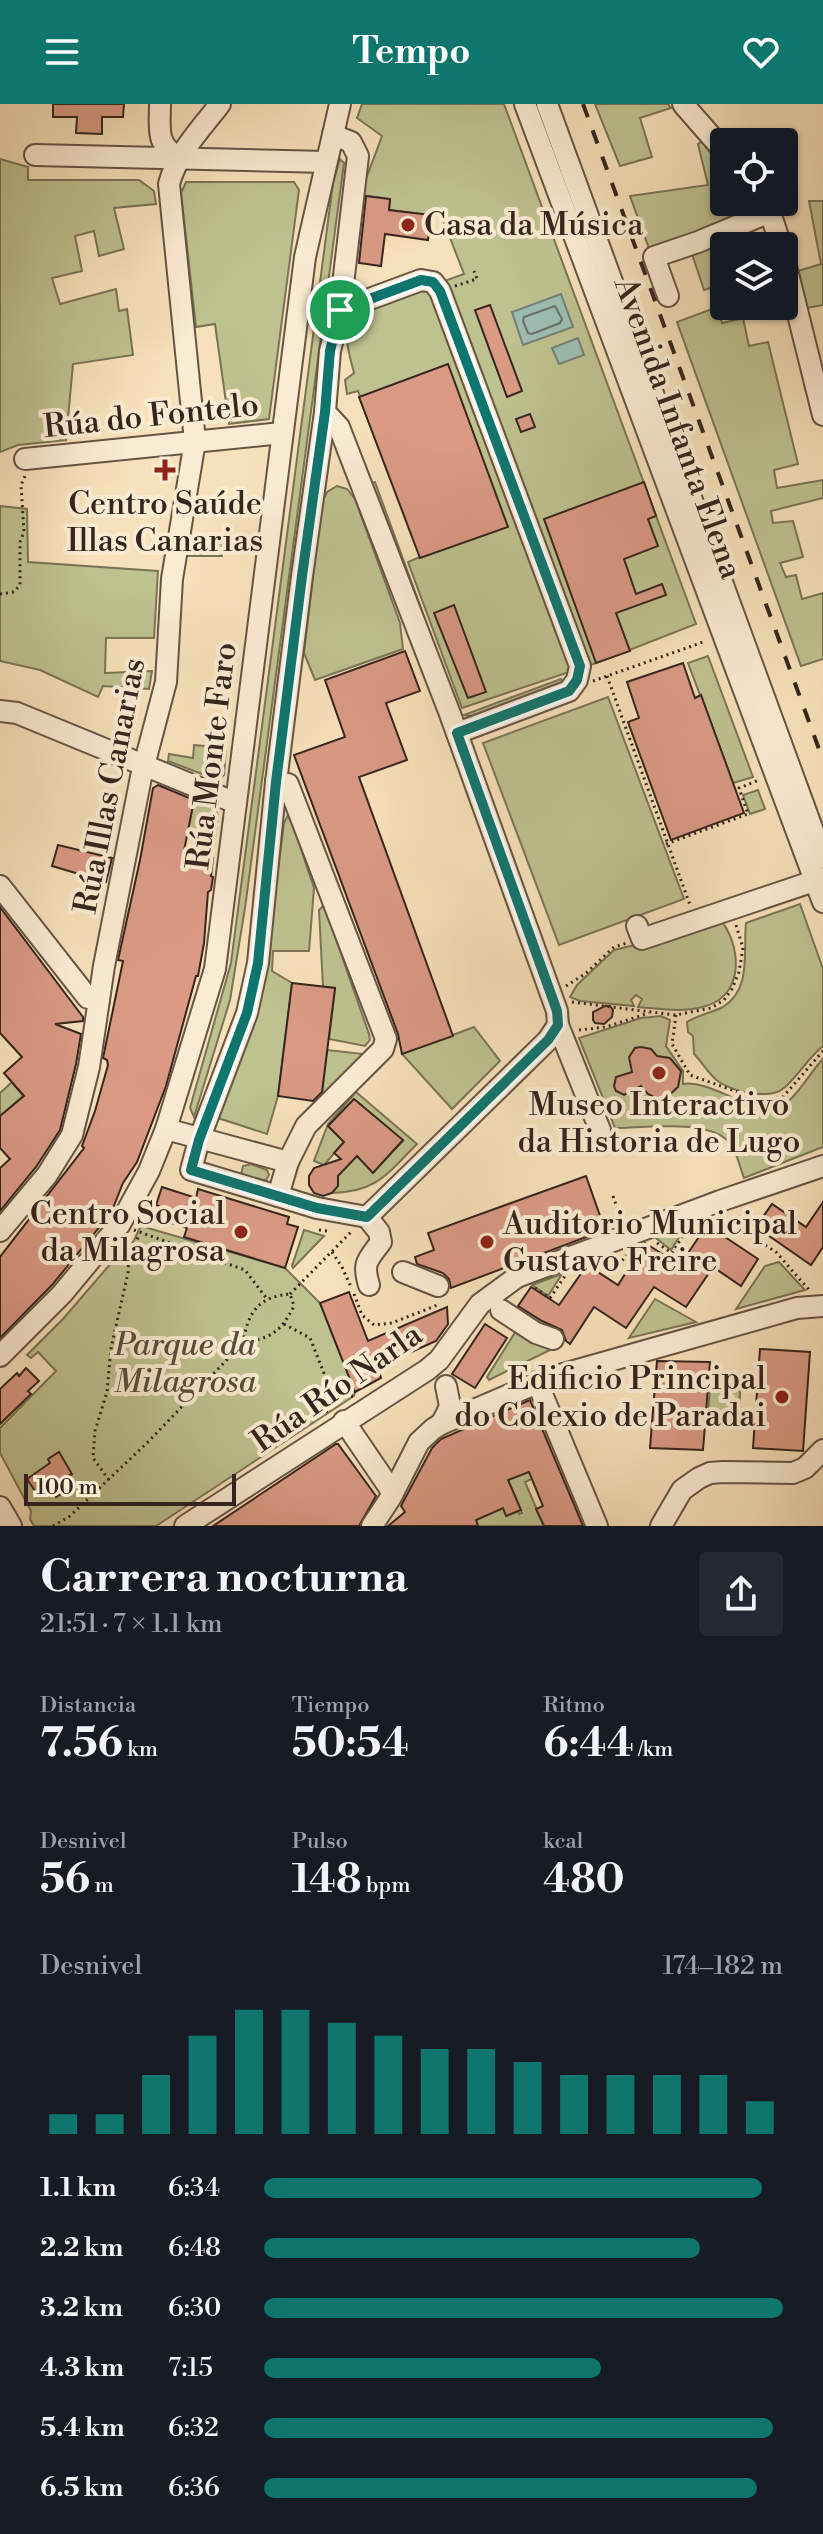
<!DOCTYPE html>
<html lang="es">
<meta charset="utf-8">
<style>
body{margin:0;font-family:"Libre Bodoni",serif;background:#242831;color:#f1f3f6;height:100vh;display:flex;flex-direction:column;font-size:30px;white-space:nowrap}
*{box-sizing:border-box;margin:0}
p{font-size:26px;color:#9ea1a6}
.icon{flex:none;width:44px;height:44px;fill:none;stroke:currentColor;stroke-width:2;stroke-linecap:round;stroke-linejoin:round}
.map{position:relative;height:1422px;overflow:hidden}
.panel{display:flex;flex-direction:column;background:#171b24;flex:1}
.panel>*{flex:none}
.buttons{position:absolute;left:710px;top:24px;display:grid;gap:16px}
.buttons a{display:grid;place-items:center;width:88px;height:88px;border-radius:8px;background:#171b24;box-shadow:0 2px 6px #0004;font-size:40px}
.scale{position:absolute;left:24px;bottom:20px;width:212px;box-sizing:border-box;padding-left:8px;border:4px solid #35251e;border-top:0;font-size:22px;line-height:28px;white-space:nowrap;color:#35251e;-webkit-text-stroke:6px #faecd2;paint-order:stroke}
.pin{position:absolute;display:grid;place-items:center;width:68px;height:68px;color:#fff;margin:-34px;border:4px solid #fff;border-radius:50%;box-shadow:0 2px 8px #0007}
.round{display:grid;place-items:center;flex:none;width:84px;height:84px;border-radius:8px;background:#242831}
.headline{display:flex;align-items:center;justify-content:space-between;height:136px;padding:0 40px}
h1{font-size:44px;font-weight:700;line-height:60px}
.metrics{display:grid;grid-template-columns:repeat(3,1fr);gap:12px;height:136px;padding:8px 40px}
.metrics div{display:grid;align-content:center}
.metrics b{font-size:40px;font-weight:700}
.metrics small{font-size:22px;font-weight:400}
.metrics p{font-size:22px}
.chart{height:224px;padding:16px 40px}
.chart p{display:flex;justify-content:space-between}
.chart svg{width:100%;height:144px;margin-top:8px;stroke:#0f766e;stroke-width:6}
ul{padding:0 40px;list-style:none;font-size:26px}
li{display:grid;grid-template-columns:128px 96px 1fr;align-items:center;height:60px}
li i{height:20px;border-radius:10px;background:#0f766e}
header{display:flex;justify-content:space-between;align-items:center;height:104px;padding:0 40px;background:#0f766e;color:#fff;font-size:36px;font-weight:700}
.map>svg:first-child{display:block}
</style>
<header><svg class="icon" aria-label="menu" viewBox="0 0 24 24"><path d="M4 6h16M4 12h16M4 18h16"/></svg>Tempo<svg class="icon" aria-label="heart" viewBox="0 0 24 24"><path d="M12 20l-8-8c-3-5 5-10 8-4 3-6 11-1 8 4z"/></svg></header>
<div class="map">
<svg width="823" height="1422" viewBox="0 0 823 1422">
<rect width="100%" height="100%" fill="#f7e1ba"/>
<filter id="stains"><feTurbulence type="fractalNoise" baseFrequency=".0025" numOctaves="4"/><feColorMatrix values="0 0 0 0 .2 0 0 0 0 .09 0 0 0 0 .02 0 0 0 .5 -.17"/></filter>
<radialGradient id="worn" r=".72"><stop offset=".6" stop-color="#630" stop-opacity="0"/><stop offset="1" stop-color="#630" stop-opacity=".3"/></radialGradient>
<!-- green -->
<g fill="#bec28f" stroke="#7a7456" stroke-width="2">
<path d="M362 0H504L696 520 596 559 462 604 408 458 420 453 358 287 347 290 345 276 354 269C348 245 340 227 359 208L464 170 440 108 431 111 389 106 390 95 360 91 382 32 357 14Z"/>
<polygon points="595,0 668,0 671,4 640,14 652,53 620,62"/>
<polygon points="703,37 724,59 724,98 751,98 757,112 651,150 630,92 708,81 698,40"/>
<polygon points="0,55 28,63 28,76 139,76 154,87 156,100 114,104 124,145 99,152 94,127 75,132 82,167 52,174 60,200 116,185 119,207 127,205 133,251 73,260 66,336 18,341 0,348"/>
<polygon points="340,55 344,59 245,804 230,896 194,1013 190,1004 231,859 333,79"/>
<polygon points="186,78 294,78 299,86 269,315 229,320 215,220 196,223 181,89"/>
<polygon points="809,97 823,97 823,201 806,204 798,167 821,160"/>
<polygon points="723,131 726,142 724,142 724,180 704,186 690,144"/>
<polygon points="717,203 722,219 743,214 749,242 768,238 798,360 774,366 777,384 823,376 823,394 771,407 773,419 793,417 803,453 780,459 786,473 796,471 802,495 823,489 823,555 801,562 677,218"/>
<polygon points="375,378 423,510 419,511 370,380"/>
<polygon points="337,382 347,385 355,395 400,519 403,545 315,576 304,549 322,398 327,388"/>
<polygon points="0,402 27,405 28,458 158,467 154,534 106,534 105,569 152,567 149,585 103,582 98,593 40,566 0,557"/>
<polygon points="191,436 223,437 222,452 187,452"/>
<polygon points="708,552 753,673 733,679 688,559"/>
<polygon points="561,575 563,578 558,581 473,613 464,611"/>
<polygon points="608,593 684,795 559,841 483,639"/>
<polygon points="194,641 226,644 224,671 218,676 168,657 169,650 193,654"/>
<polygon points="758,686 765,705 750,710 743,691"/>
<polygon points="194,695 216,705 218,712 214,742 187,732"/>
<polygon points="289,709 314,784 309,847 273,847 272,867 292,879 278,992 267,1030 218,1014 243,948 266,855 284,719"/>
<path d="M800 800 823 865V942C808 954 799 971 784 984 770 996 735 988 719 978 710 972 702 958 694 950L693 932 688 928 687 918C698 911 711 909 723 903 752 885 743 847 746 819Z"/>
<polygon points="324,801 369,930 370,936 365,942 329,935 335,885 323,883 319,806"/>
<path d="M719 814C741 839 746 890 706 902 684 909 661 905 638 903L642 895 636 891 631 896 634 902 580 897 570 893 577 881 614 846 643 839Z"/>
<path d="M661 912 670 916 666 942 683 967V980C714 975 756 1017 786 999 798 991 812 966 823 955V1043L744 1074C740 1064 737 1048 730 1039 709 1014 645 1024 615 1024L579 934 641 914Z"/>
<polygon points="474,923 500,957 452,1005 402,950"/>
<polygon points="327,946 363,950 321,998"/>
<polygon points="12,978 23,992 0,1012 0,989"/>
<path d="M356 988 417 1040C387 1070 377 1088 332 1089 338 1082 341 1076 335 1068L344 1058 348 1061 357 1052 373 1068 403 1037 354 995 328 1022 344 1038 324 1061 314 1057 328 1020Z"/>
<path d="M251 1060 267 1066 269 1071 266 1076C258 1079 248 1076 241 1071L243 1062Z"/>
<path d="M141 1122 285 1164 320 1199 355 1288 354 1292 156 1422H34L30 1415 31 1407 0 1349V1324L56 1267 38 1248 31 1254 27 1251 63 1215 118 1151C132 1147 134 1134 141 1122Z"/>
<polygon points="685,1124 671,1146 656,1134"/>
<polygon points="304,1126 324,1132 293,1164 292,1162"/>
<polygon points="779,1158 805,1186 736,1205 765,1162"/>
<polygon points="562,1170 548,1192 532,1181"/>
<polygon points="655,1195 696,1218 629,1234"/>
<polygon points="521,1219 556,1243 489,1276 487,1273"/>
<polygon points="711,1272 741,1274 738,1324 707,1322"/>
<polygon points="507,1336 541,1371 525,1378 543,1420 561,1422 478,1422 476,1416 503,1404 507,1412 518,1407 519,1410 522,1409 508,1376 522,1370"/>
</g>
<!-- water -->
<g fill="#9dbdb2" stroke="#738077" stroke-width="2">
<polygon points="561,190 573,223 523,241 512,208"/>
<polygon points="578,234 584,251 559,260 552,244"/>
</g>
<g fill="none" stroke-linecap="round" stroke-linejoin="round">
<!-- shore -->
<polygon stroke="#697168" stroke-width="2" points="555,202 562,215 560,219 532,230 528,229 523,217 524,213"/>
</g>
<!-- building -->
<g fill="#da9a84" stroke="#35251e" stroke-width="2">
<polygon points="53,0 124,0 123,13 102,13 102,30 76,29 77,13 53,13"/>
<polygon points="366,92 390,95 389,106 431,111 428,136 385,130 381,162 359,159"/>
<polygon points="490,201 522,287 507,293 475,206"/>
<polygon points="448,260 508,423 420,454 359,293"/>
<polygon points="530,310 535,323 521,328 516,315"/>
<polygon points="644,378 656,412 648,415 658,442 624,455 636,490 662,480 666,491 616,509 630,547 596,559 544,415"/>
<polygon points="454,501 486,588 468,594 434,509"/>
<polygon points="405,547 420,587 386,599 407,656 359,673 453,932 402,950 398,930 294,651 345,633 325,576"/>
<polygon points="683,559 695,594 701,591 744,709 671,736 628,618 639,614 627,578"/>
<polygon points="158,681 194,696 184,747 213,754 211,772 213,773 211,786 208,788 204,839 198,872 196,872 166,982 137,1058 123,1079 111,1109 52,1181 0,1234 0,1153 84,1044 82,1042 95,1007 108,961 107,956 103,954 123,857 118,856 140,756 153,684"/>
<polygon points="58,741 112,754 106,778 52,762"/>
<polygon points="0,803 83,913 83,917 55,920 81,930 76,960 60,1026 36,1063 0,1107 0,1064 10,1055 0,1044 0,1012 24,992 4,969 22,953 0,929"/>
<polygon points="292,879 335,884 322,988 313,997 278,992"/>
<polygon points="605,902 610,902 613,906 612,913 604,920 595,919 593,916 593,908"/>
<polygon points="641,943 651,945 657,952 670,954 681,967 678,983 667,993 670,1005 666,1011 658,1008 660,996 648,990 641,982 624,991 616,987 614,982 616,973 632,968 629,953 635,944"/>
<polygon points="354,995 403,1036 373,1069 357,1052 338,1072 338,1082 332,1089 323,1092 314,1089 309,1081 309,1072 314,1064 341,1055 334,1049 344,1038 328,1022"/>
<polygon points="586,1072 605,1126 451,1184 449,1175 443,1169 417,1160 415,1153 434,1146 428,1129"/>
<polygon points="162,1083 196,1094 198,1085 289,1113 287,1120 298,1123 285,1164 184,1133 187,1124 168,1118 171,1106 156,1101"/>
<polygon points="823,1098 823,1143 811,1161 756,1123 772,1100 806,1123"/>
<polygon points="707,1121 758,1155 741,1182 713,1163 686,1203 654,1183 626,1224 594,1203 570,1240 566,1237 562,1226 542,1217 518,1202 531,1183 559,1201 587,1161 618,1181 645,1139 680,1161"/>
<polygon points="349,1188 368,1237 447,1203 448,1220 436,1237 378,1263 381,1274 355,1288 320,1199"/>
<polygon points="485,1220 507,1234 475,1284 452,1270"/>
<polygon points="760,1245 810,1248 803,1347 753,1344"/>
<polygon points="657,1257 710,1258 703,1346 650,1344"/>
<polygon points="26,1264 39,1277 28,1287 31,1290 0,1320 0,1285 17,1269 19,1272"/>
<polygon points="530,1296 583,1422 544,1422 536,1405 543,1402 529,1368 508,1376 521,1406 506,1412 503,1404 476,1416 478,1422 388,1422 405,1408 401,1402 432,1344 441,1335"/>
<polygon points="336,1340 338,1340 376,1392 359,1422 213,1422"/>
<polygon points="59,1348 72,1370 68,1372 74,1382 56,1393 50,1382 37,1390 27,1375 50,1359 48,1355"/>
</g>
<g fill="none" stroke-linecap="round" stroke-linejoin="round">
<defs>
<g id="minor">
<path d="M160 0C160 25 155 41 180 54"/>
<polyline points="525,0 823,798"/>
<polyline points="547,0 823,754"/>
<polyline points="683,0 724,47"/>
<polyline points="35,51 326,58"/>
<polyline points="764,98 770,108 781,142"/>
<polyline points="784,154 823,311"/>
<polyline points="668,192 654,153 698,138 770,108"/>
<polyline points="340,206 421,176 433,178 440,187 580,562 577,576 569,587 457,629"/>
<polyline points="325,308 339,323 450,610 557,907 558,921 600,1026"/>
<polyline points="25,355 282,329"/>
<polyline points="0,607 17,609 236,699"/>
<polyline points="276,678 288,680 386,935 383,945 306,1022 288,1058"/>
<polyline points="0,782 88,894 99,896"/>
<polyline points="637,822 642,835 823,774"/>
<polyline points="166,1025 288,1058 278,1092 191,1066 199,1036 247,909 258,859 276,678 302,472 325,308 330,247 340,206 358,52 351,38 333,31"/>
<path d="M278 1092 317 1104 367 1113 379 1128 381 1138C368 1156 362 1158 369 1181"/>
<polyline points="367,1113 548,936 558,921"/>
<path d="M0 1127 47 1071 72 1031 89 963 104 862 141 673 166 578 172 475 195 337 169 80C177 49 201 25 220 0"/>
<polyline points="403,1168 438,1182"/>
<polyline points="501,1206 536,1229 553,1235"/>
<polyline points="0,1252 62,1190 120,1120 149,1067 166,1025 215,865 305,153 340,0"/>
<polyline points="537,1278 597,1422"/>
<polyline points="344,1317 393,1389"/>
<polyline points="441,1320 549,1274 797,1204 823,1202"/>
<polyline points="0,1403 11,1422"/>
<polyline points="185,1422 427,1266 439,1256 480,1200 517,1173 720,1097 823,1062"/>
<polyline points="372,1422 391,1393 419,1338 433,1325 441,1320 446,1311 450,1302 446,1282"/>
<polyline points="661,1422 682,1386 699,1374 710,1369 723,1368 793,1369 805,1364 823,1346"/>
</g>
</defs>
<!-- minor casing -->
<use href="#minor" stroke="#665445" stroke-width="24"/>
<!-- path -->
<g stroke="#35251e" stroke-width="3" stroke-dasharray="2 4" stroke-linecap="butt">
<polyline points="455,182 477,175 474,167"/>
<polyline points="0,490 14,488 20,481 20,438 24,428 21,381 26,370"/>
<polyline points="607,572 690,801"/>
<polyline points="593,577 706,537"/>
<polyline points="666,740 748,710 739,684 759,676"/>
<polyline points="566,882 585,870 614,843 627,839"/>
<polyline points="572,898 676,911 711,904 724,896 732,885 739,868 743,844 736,821"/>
<polyline points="676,911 672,940 690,971 757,995 782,994 823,947"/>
<polyline points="579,926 606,923 649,909"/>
<polyline points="613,1092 621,1115"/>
<polyline points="716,1118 731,1129 744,1107"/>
<polyline points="735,1122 776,1148 810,1187"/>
<polyline points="134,1126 245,1166 267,1195"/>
<polyline points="319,1126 327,1127"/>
<polyline points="657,1139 672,1149 686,1127"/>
<polyline points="332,1148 342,1163 351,1183"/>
<polyline points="601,1159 614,1168 626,1151"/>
<polyline points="535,1184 550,1194 565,1172"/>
<polyline points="290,1190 352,1127"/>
<polyline points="354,1190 362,1211 374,1221 392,1219 440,1200"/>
<polyline points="284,1220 310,1234 333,1292 325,1311"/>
<polyline points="333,1292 353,1292"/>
<polyline points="109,1376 93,1354 95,1327 107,1288 111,1244 128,1169 129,1150 140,1130"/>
<path d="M53 1422 70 1412 149 1337 243 1239C248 1208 258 1193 290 1190L294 1202C281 1228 271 1234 243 1239"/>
</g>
<!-- minor -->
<use href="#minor" stroke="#faecd2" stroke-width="20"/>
<!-- rail -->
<polyline stroke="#35251e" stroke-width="4" stroke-dasharray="14 14" stroke-linecap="butt" points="583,0 823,656"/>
</g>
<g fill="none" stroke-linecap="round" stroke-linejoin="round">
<defs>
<polygon id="route" points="421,176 433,178 440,187 580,562 577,576 569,587 457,629 557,907 558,921 548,936 367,1113 317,1104 191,1066 199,1036 247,909 258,859 276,678 302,472 325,308 330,247 340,206"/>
</defs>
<!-- route casing -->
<use href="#route" stroke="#fff" stroke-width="16"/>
<!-- route -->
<use href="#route" stroke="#0f766e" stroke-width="10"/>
</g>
<!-- markers -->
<g fill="#8f2418" stroke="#faecd2" stroke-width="3">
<circle cx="408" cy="121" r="8"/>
<path d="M161 354h8v8h8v8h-8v8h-8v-8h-8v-8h8z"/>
<circle cx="659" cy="969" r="8"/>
<circle cx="241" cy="1128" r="8"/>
<circle cx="487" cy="1138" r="8"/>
<circle cx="782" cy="1293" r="8"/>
</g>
<g text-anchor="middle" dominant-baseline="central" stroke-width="8" stroke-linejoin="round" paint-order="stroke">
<!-- poi labels -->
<g font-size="32" fill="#35251e" stroke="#faecd2" text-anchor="start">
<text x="424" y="121">Casa da Música</text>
<text x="165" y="400" text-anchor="middle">Centro Saúde<tspan x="165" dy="37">Illas Canarias</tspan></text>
<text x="659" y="1001" text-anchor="middle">Museo Interactivo<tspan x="659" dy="37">da Historia de Lugo</tspan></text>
<text x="225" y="1110" text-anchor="end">Centro Social<tspan x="225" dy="37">da Milagrosa</tspan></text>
<text x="503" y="1120">Auditorio Municipal<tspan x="503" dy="37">Gustavo Freire</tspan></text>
<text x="766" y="1275" text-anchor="end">Edificio Principal<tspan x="766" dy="37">do Colexio de Paradai</tspan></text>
</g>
<!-- street labels -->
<g font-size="32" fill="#35251e" stroke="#faecd2">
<text transform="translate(151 312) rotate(-6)">Rúa do Fontelo</text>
<text transform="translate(678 324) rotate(70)">Avenida Infanta Elena</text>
<text transform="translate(212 652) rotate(-83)">Rúa Monte Faro</text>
<text transform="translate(110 682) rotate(-79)">Rúa Illas Canarias</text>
<text transform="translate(337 1284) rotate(-35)">Rúa Río Narla</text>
</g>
<!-- park labels -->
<g font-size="32" font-style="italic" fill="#574c3a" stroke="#faecd2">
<text x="185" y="1241">Parque da<tspan x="185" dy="37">Milagrosa</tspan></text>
</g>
</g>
<rect width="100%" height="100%" filter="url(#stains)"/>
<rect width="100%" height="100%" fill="url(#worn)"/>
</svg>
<div class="buttons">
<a><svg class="icon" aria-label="locate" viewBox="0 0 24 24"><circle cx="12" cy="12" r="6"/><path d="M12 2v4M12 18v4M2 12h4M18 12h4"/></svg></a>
<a><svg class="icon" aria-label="layers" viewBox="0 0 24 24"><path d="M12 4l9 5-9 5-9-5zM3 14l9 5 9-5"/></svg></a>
</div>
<div class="scale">100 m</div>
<div class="pin" style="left:340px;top:206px;background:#1e9e55"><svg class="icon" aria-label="arrive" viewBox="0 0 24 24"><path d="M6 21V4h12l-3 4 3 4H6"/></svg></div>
</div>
<section class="panel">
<div class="headline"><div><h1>Carrera nocturna</h1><p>21:51 · 7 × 1.1 km</p></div><a class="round"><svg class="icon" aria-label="share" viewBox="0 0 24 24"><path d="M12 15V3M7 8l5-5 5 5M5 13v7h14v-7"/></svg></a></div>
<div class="metrics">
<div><p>Distancia</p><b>7.56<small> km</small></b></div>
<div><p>Tiempo</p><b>50:54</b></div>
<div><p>Ritmo</p><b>6:44<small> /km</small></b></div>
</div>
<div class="metrics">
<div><p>Desnivel</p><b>56<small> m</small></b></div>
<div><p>Pulso</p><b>148<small> bpm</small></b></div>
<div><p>kcal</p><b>480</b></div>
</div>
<div class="chart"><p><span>Desnivel</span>174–182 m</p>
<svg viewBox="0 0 160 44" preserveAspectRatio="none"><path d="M5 44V38M15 44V38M25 44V26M35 44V14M45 44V6M55 44V6M65 44V10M75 44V14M85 44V18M95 44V18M105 44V22M115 44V26M125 44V26M135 44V26M145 44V26M155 44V34"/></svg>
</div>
<ul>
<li><b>1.1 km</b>6:34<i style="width:96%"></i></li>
<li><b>2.2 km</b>6:48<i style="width:84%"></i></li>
<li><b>3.2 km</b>6:30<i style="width:100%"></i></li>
<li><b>4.3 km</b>7:15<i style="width:65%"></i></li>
<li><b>5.4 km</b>6:32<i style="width:98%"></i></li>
<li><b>6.5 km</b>6:36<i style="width:95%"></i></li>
</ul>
</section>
